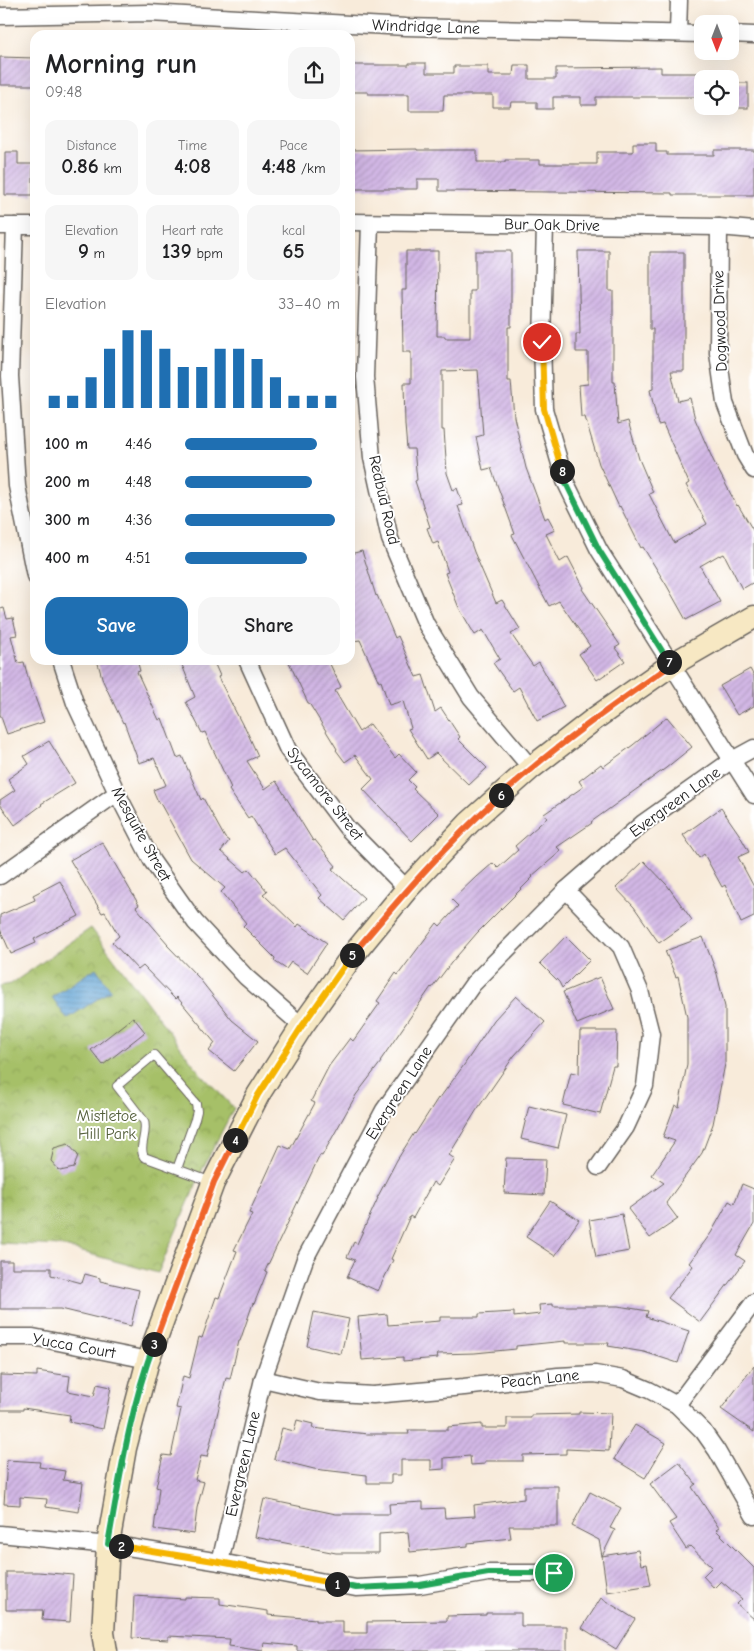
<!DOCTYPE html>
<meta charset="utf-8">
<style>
body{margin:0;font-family:"Comic Neue",sans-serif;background:#f6f6f6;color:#202124;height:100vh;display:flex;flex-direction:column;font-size:19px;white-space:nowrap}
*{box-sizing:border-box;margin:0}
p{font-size:16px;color:#757577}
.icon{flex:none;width:28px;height:28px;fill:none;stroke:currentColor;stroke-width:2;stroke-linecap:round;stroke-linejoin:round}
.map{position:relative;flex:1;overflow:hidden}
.side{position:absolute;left:30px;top:30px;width:325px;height:635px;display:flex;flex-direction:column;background:#fff;border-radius:15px;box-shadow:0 5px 20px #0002}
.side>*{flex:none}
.needle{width:32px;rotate:180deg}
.controls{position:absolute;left:694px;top:15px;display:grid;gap:10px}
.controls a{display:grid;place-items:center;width:45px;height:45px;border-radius:10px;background:#fff;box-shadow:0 5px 20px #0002;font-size:25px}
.pin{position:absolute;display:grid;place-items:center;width:42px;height:42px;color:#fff;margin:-21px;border:2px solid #fff;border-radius:50%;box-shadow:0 1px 5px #0007}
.km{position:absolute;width:25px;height:25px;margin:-12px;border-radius:50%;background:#222;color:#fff;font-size:14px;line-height:25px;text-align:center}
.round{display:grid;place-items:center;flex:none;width:52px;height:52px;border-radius:15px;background:#f6f6f6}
.head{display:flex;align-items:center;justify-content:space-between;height:85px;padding:0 15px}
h1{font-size:28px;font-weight:600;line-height:38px}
.stats{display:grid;grid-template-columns:repeat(3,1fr);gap:8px;height:85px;padding:5px 15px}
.stats div{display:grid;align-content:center;border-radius:12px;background:#f6f6f6;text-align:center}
.stats b{font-size:21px;font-weight:600}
.stats small{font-size:14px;font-weight:400}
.stats p{font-size:14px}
.chart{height:140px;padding:10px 15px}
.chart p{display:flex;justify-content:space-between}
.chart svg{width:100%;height:90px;margin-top:5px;stroke:#1f6fb2;stroke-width:6}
.primary-button{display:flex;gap:10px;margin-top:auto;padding:10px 15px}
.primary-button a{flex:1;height:58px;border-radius:15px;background:#1f6fb2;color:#fff;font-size:20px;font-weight:600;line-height:58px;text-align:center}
.primary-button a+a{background:#f6f6f6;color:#202124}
ul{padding:0 15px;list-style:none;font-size:16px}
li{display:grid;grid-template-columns:80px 60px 1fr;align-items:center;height:38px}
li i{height:12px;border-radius:6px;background:#1f6fb2}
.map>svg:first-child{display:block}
</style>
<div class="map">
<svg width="754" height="1651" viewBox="0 0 754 1651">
<defs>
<pattern id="park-crowns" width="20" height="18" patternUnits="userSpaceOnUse" patternTransform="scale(1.25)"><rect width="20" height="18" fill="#a6c067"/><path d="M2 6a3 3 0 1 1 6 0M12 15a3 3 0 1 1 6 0" fill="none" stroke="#8ea459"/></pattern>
<pattern id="water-rules" width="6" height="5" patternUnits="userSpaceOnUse" patternTransform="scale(1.25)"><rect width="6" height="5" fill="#60a3d4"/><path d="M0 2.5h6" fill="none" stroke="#4e84ab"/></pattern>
<pattern id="building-hatch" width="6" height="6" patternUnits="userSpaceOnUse" patternTransform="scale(1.25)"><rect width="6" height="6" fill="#d2b7e5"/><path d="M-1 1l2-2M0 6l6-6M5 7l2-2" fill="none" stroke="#b49dc4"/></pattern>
</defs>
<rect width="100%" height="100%" fill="#fff"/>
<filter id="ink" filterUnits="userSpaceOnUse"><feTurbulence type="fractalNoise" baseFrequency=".02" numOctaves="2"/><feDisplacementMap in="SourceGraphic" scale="10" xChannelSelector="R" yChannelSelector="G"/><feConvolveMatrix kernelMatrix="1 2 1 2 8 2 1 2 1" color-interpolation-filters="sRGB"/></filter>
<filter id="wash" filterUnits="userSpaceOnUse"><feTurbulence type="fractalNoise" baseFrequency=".0096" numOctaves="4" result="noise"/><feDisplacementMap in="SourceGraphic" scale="20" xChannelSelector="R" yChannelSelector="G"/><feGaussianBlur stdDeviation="1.12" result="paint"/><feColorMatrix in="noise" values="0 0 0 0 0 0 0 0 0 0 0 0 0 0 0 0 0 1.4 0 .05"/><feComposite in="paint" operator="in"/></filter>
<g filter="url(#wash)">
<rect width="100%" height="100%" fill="#f8ebda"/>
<!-- park -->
<polygon fill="url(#park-crowns)" stroke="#616e42" points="91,928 200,1073 234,1108 204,1166 158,1273 61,1246 0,1243 0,986 11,984"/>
<!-- water -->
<polygon fill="url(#water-rules)" stroke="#3e6078" points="96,968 111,990 67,1019 52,997"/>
<g id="blocks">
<!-- building -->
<g fill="url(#building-hatch)">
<polygon points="0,57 35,58 35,85 0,85"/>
<polygon points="409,63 426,63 426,73 454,73 454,66 488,66 488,75 513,75 514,65 529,65 529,79 556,79 556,68 661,67 661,73 702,73 702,97 596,97 596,105 581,105 581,97 553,97 553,109 537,109 537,102 511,102 510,107 493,107 493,95 444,95 443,111 409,111 409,94 368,94 368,92 350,92 350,65 409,65"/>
<rect x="730" y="83" width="18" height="25"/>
<polygon points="633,143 656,143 656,152 667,152 667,155 714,155 714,150 754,150 754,195 672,195 672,193 439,191 439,179 417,179 417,189 350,189 350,150 417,149 417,150 477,150 477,162 505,162 505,160 540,160 540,164 597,164 597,152 633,152"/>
<polygon points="5,152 18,152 18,164 33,164 33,195 5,195"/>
<polygon points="406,251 438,251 437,336 445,336 445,338 470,338 470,291 475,291 475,251 511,251 511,327 508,327 508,381 511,381 514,417 526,468 545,519 548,517 555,530 546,534 560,562 568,557 584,588 582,589 620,645 615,648 625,661 597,680 579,654 590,646 559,601 549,606 512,535 515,534 491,468 483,470 476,437 483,435 478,370 442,371 442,430 444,430 447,473 453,490 457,488 463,505 458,506 474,552 496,603 502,600 520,629 511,634 533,666 539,662 564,707 537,721 519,687 513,691 493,663 500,659 483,630 475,635 459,608 445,573 448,572 438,542 433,544 427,528 430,527 415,481 417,480 414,449 407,449 405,425 404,383 411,383 411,352 403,352 402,290 406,290"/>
<polygon points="578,251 609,251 609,291 613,291 613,382 615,382 618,424 628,421 639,459 653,492 649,494 674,543 707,524 686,485 689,483 663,424 658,425 650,390 653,389 653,329 650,329 650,252 684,252 684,371 671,371 678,401 690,398 695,419 713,460 737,506 738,505 754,532 754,582 742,589 724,554 720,556 719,555 700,566 720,602 686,620 667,586 643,547 641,548 620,506 619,507 599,464 585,417 581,417 579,385 588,384 588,352 576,352 576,334 580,334"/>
<polygon points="362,551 376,596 377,595 395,638 398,636 416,677 423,675 435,712 441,708 460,737 458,739 487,768 469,785 436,753 427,759 408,729 411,728 403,701 389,705 381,681 379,682 360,640 353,641 350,634 350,554"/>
<polygon points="4,608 7,619 13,618 17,635 11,636 18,663 24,662 31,689 32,689 44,722 7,734 0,714 0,609"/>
<polygon points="97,660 137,660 140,671 137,672 159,720 162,718 177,758 182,756 201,800 203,798 225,838 229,841 221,851 245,872 249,869 267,891 263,894 297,927 299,924 327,943 307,973 291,962 286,969 274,961 275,958 243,926 246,923 221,892 225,888 191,859 160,803 159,804 153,790 166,785 154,758 139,763 124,722 123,723 103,681"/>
<polygon points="180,660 213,660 220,676 218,677 243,726 244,725 258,756 247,761 265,789 276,781 313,841 315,840 336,866 332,869 364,898 344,920 319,898 322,895 285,848 275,854 251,816 248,818 229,790 231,788 205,732 202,733 186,702 195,697"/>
<polygon points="288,660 328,660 341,687 335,691 359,732 370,724 395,758 399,754 416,772 408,780 415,787 413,789 439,814 412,841 363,789 373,779 355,755 345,762 336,750 337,749 309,703 308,703"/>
<polygon points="750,669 754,676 754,706 737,715 720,686"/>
<polygon points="667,717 692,747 666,768 591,822 592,823 557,847 561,851 532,876 533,877 477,933 451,963 432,988 431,987 380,1061 381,1062 356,1095 322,1156 320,1155 265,1271 267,1272 254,1304 253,1303 240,1341 239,1341 230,1379 226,1378 207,1457 201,1456 195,1480 204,1482 197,1508 194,1534 154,1529 159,1488 156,1487 163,1455 171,1456 181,1409 176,1408 183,1376 189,1378 199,1337 202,1338 216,1297 219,1298 237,1251 234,1250 252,1214 249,1213 280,1145 290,1149 315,1103 311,1101 329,1066 350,1038 353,1041 380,1003 377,1001 396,973 398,975 437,923 440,926 458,906 452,900 477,876 477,877 493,863 498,868 518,850 515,846 547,818 544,814 583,787 579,781 601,764 603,767 633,745"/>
<polygon points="49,741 75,783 41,804 42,805 15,825 0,804 0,800 15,790 8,779 29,764 24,756"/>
<polygon points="721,808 739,834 749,852 738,857 754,887 754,917 741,923 725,885 722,887 704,854 699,858 683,835"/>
<polygon points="102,842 139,905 136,907 168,944 167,945 198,977 232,1020 258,1041 234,1071 209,1051 215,1043 177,997 175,999 143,966 138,970 112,942 119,936 105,912 102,913 70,860"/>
<polygon points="644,861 667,885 692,920 659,943 634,907 616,888"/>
<polygon points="60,881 79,916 34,939 36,943 11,954 0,929 0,915 35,900 33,895"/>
<polygon points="566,936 590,960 562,988 559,982 540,963"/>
<polygon points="703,937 717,974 725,1007 725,1064 713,1124 702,1153 666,1203 678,1219 650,1238 628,1209 664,1183 652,1175 675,1141 663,1137 675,1105 679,1107 687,1064 687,1017 678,976 676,977 665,951"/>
<polygon points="600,977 614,1009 577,1024 563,992"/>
<polygon points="516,996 545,1022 514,1056 476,1111 449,1155 455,1159 438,1186 433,1182 413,1218 410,1216 391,1259 393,1260 378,1291 347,1277 355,1260 347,1257 354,1242 357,1244 378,1198 377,1198 397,1160 414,1133 415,1134 438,1098 439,1099 464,1065 494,1020"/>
<polygon points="133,1017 145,1032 103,1065 91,1050"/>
<polygon points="580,1031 617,1031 616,1066 613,1066 600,1114 563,1105 571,1072 579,1074"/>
<polygon points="529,1106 566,1115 558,1148 521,1139"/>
<polygon points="68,1144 78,1155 74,1168 60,1171 51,1161 54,1148"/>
<polygon points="506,1158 546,1159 544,1195 504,1193"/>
<polygon points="742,1184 754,1189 754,1224 736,1255 745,1261 700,1322 668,1298 693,1266 689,1263 711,1233 729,1201 734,1204"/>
<polygon points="550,1201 579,1220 555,1256 526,1237"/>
<polygon points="622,1214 629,1251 596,1257 589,1220"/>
<polygon points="0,1261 12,1261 12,1268 51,1268 51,1275 82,1283 85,1274 100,1278 100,1281 139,1290 131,1326 61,1309 0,1309"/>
<polygon points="553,1304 553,1306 618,1306 648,1311 646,1317 689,1331 678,1363 644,1352 608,1346 609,1343 565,1343 565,1341 516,1346 516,1349 475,1353 437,1354 438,1358 403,1361 403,1357 362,1360 358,1317 387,1314 388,1325 440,1321 440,1317 479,1317 479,1314 514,1312 514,1317 540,1314 539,1305"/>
<polygon points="314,1312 349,1319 341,1354 307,1346"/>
<polygon points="754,1366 754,1432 721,1409"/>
<polygon points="37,1371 70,1376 68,1391 94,1396 97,1384 111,1387 103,1429 69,1422 70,1415 23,1408 23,1410 0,1410 0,1375 37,1376"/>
<polygon points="579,1412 611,1413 609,1451 566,1449 566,1454 523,1455 523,1461 485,1461 485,1464 471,1465 470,1456 444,1458 444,1469 431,1470 431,1460 401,1460 401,1475 391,1475 391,1483 367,1483 367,1475 314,1469 274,1459 282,1428 294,1431 297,1420 313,1424 312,1428 368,1434 409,1434 408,1430 448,1430 448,1427 482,1424 482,1428 507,1428 507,1418 531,1418 531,1415 579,1414"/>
<polygon points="635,1425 666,1443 645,1478 614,1459"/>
<polygon points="7,1460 40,1462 39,1467 65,1471 63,1480 83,1483 79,1512 46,1507 47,1499 20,1497 20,1505 4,1504"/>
<polygon points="679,1462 696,1484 692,1487 719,1528 716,1530 754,1568 754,1619 737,1604 742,1599 721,1581 714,1588 703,1576 712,1567 690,1546 686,1549 669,1523 676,1519 650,1484"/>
<polygon points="524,1486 558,1486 558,1526 509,1526 511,1538 468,1543 468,1546 410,1552 408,1532 379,1534 379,1553 336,1553 255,1537 264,1499 336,1514 390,1514 389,1504 423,1502 423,1509 444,1508 445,1518 475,1516 474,1505 524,1499"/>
<polygon points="590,1492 621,1508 610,1528 615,1530 602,1556 599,1540 572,1526"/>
<polygon points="638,1550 641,1565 647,1564 651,1585 607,1592 602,1556"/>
<polygon points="6,1572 38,1572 73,1575 70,1622 42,1620 43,1610 6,1610"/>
<polygon points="134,1596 185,1599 185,1597 220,1598 220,1604 268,1611 268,1615 316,1619 316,1621 343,1621 343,1633 367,1633 367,1622 447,1621 447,1616 486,1615 486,1613 521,1613 521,1626 567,1626 567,1651 297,1651 297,1646 264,1643 263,1651 229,1646 230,1639 168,1636 168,1640 132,1638"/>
<polygon points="601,1598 635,1619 616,1649 582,1628"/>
</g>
</g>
</g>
<g filter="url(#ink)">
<use href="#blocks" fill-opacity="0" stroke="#69645e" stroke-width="1"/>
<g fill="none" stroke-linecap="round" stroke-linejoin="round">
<defs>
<path id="lane" d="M177 1169 195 1119 197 1111 196 1104 154 1055 117 1086 144 1121C148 1133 138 1147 144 1157L212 1182"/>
<g id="street">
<polyline points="0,16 149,13 406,27 702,34"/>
<polyline points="678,33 679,0"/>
<polyline points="730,34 754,35"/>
<polyline points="350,222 719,227 754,230"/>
<polyline points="370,223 365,377 372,458 390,539 426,624 471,697 531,768"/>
<polyline points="545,225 542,342 544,409 565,481 599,550 754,795"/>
<polyline points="0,226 35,226"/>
<polyline points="15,226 10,376 17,486 35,576"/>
<polyline points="719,227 718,353 725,403 745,455 754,470"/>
<polyline points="61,660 75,703 117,793 152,861 195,922 246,977 302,1026"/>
<polyline points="247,660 288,750 347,828 407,889"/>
<polyline points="0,876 117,793"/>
<polyline points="566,890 621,947 640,991 651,1034 645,1086 626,1127 598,1167"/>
<polyline points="0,1337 33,1337 148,1360"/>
<polyline points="263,1379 320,1392 373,1395 464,1387 558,1376 595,1374 623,1379 649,1390 677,1405 703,1431 717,1451 754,1516"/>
<polyline points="677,1405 754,1302"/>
<polyline points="0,1534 128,1547 220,1562 356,1588 420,1585 488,1573 554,1573"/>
<polyline points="220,1562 263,1379 305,1259 384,1110 473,984 566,890 643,823 732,760 754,748"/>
</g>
<polyline id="secondary" points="106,1651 103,1633 108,1544 125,1448 148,1360 213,1183 258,1095 302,1026 352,956 407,889 469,823 531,768 597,717 671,665 754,617"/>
</defs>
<!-- lane casing -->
<use href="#lane" stroke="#69645e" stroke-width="10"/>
<!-- street casing -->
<use href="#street" stroke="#69645e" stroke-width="19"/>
<!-- secondary casing -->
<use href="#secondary" stroke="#69645e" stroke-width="25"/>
<!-- lane -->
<use href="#lane" stroke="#fff" stroke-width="8"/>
<!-- street -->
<use href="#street" stroke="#fff" stroke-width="16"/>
<!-- secondary -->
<use href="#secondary" stroke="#f7e8c3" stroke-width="22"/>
</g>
</g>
<g fill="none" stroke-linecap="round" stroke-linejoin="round" filter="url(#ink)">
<defs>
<polyline id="split-1" points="337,1584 356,1588 420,1585 488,1573 554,1573"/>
<polyline id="split-2" points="121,1546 220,1562 337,1584"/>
<path id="split-3" d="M121 1546 108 1544C120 1477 130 1408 154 1344"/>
<polyline id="split-4" points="154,1344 214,1182 235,1140"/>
<polyline id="split-5" points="235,1140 258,1095 302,1026 352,955"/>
<path id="split-6" d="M352 955C399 899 446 844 501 795"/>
<path id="split-7" d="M501 795C554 747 612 706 671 665L669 662"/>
<polyline id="split-8" points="562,471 565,481 599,550 669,662"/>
<polyline id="split-9" points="542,342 544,409 562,471"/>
</defs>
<!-- split-1 casing -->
<use href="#split-1" stroke="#fff" stroke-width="10"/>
<!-- split-2 casing -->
<use href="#split-2" stroke="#fff" stroke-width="10"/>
<!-- split-3 casing -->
<use href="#split-3" stroke="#fff" stroke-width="10"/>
<!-- split-4 casing -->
<use href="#split-4" stroke="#fff" stroke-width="10"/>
<!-- split-5 casing -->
<use href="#split-5" stroke="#fff" stroke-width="10"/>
<!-- split-6 casing -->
<use href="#split-6" stroke="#fff" stroke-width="10"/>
<!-- split-7 casing -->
<use href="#split-7" stroke="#fff" stroke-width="10"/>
<!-- split-8 casing -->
<use href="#split-8" stroke="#fff" stroke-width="10"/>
<!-- split-9 casing -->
<use href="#split-9" stroke="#fff" stroke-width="10"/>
<!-- split-1 -->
<use href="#split-1" stroke="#22a559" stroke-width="6"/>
<!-- split-2 -->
<use href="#split-2" stroke="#f5b400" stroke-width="6"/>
<!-- split-3 -->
<use href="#split-3" stroke="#22a559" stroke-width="6"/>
<!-- split-4 -->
<use href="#split-4" stroke="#f0652b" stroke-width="6"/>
<!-- split-5 -->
<use href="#split-5" stroke="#f5b400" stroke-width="6"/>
<!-- split-6 -->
<use href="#split-6" stroke="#f0652b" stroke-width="6"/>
<!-- split-7 -->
<use href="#split-7" stroke="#f0652b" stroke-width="6"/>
<!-- split-8 -->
<use href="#split-8" stroke="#22a559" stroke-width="6"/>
<!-- split-9 -->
<use href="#split-9" stroke="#f5b400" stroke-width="6"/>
</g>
<g text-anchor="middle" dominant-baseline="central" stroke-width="4" stroke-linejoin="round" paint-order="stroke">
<!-- street labels -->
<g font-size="16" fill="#1c1c1c" stroke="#fff">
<text transform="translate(426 27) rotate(2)">Windridge Lane</text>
<text transform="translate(552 225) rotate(1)">Bur Oak Drive</text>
<text transform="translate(720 321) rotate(-92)">Dogwood Drive</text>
<text transform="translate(384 500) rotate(77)">Redbud Road</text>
<text transform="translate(325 794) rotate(52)">Sycamore Street</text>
<text transform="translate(675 802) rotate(-36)">Evergreen Lane</text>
<text transform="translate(141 834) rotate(61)">Mesquite Street</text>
<text transform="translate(399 1093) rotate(-57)">Evergreen Lane</text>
<text transform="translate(74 1346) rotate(10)">Yucca Court</text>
<text transform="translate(540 1379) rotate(-6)">Peach Lane</text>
<text transform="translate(243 1464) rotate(-77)">Evergreen Lane</text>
</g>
<!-- park labels -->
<g font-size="16" fill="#535e3a" stroke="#fff">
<text x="107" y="1116">Mistletoe<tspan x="107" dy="18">Hill Park</tspan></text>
</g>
</g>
</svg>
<div class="controls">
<a><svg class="needle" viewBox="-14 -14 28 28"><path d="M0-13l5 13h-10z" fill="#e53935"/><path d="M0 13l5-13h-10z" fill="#757577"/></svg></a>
<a><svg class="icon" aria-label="locate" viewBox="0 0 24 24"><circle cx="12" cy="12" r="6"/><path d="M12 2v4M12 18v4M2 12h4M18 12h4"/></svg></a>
</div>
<div class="pin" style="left:554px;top:1573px;background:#1e9e55"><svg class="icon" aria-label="arrive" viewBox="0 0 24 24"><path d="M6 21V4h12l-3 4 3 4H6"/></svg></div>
<div class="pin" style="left:542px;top:342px;background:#d93025"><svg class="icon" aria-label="check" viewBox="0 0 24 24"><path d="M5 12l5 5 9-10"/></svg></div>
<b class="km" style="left:337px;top:1584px">1</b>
<b class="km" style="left:121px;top:1546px">2</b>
<b class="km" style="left:154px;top:1344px">3</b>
<b class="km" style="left:235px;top:1140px">4</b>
<b class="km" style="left:352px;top:955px">5</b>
<b class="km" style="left:501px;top:795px">6</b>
<b class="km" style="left:669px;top:662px">7</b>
<b class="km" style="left:562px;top:471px">8</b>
<section class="side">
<div class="head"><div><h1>Morning run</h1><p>09:48</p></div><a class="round"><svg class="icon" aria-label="share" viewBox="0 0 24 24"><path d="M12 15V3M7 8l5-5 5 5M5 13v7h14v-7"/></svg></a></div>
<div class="stats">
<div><p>Distance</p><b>0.86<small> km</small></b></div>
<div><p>Time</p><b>4:08</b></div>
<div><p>Pace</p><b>4:48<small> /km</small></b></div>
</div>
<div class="stats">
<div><p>Elevation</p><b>9<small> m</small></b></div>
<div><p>Heart rate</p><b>139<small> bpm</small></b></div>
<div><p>kcal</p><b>65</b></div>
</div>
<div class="chart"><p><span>Elevation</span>33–40 m</p>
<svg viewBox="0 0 160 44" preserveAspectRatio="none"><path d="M5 44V38M15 44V38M25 44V29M35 44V15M45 44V6M55 44V6M65 44V15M75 44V24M85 44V24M95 44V15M105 44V15M115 44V20M125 44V29M135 44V38M145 44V38M155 44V38"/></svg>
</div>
<ul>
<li><b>100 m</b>4:46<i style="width:85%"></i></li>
<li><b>200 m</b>4:48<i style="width:82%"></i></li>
<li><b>300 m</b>4:36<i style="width:97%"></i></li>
<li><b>400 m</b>4:51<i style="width:79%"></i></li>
</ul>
<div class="primary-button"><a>Save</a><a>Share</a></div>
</section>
</div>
